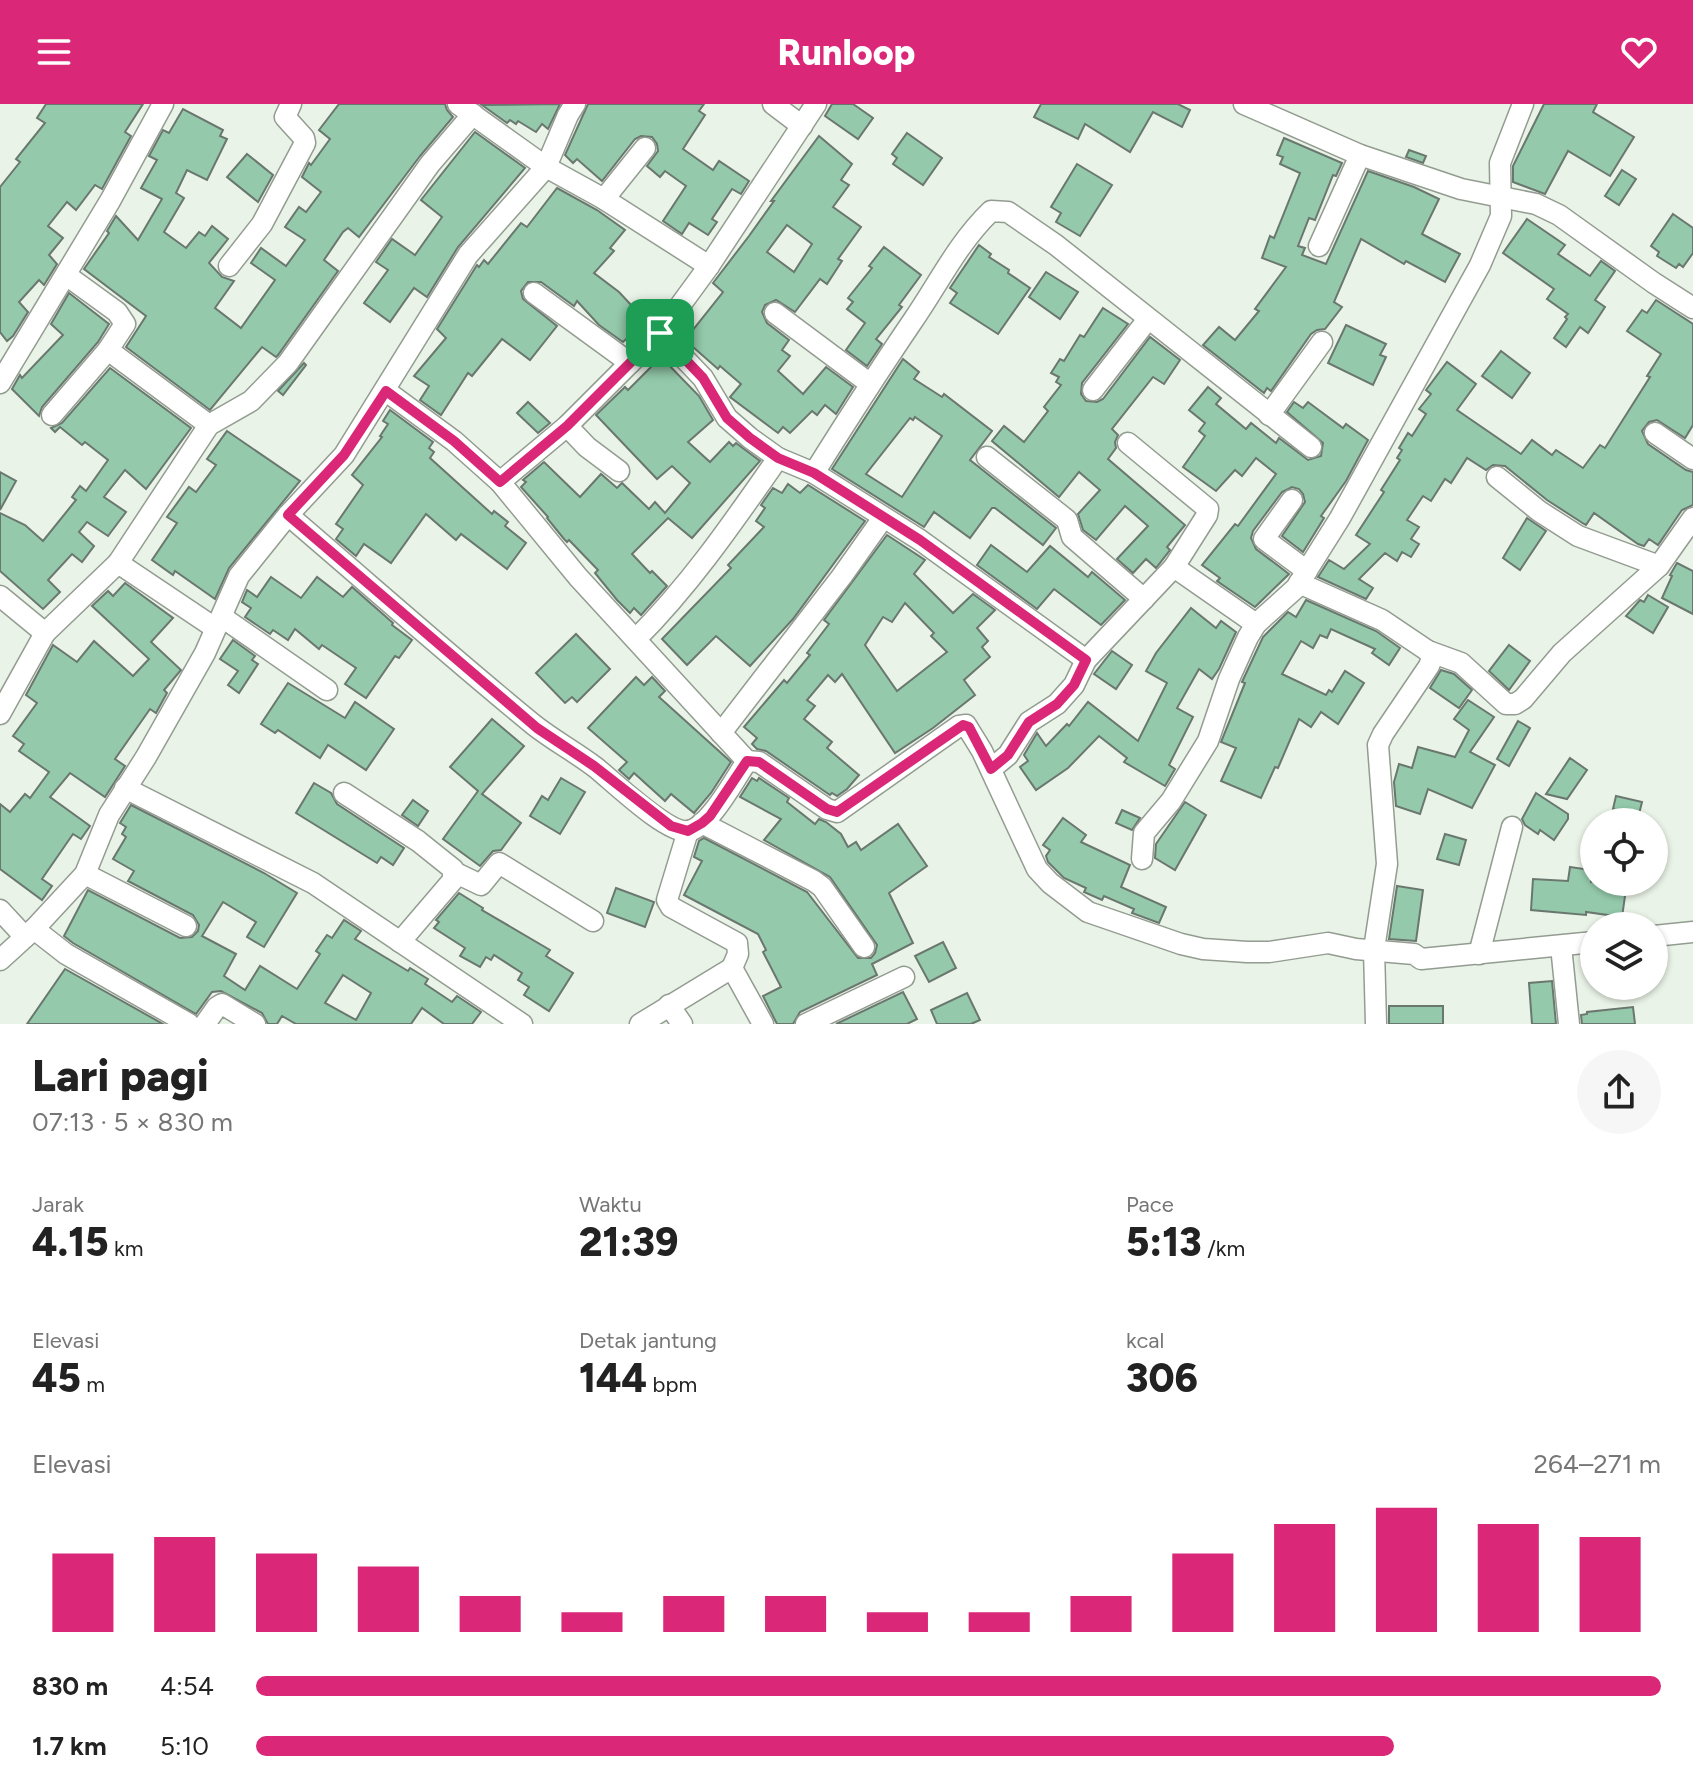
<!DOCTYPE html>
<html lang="id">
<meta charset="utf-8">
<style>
body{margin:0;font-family:Figtree,sans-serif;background:#f6f6f6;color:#222;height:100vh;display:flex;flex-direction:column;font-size:30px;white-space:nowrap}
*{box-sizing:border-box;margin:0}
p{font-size:26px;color:#767676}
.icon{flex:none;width:44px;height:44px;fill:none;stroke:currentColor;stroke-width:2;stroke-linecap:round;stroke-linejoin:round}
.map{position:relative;height:920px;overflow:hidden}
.sheet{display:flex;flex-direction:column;background:#fff;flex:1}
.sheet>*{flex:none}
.buttons{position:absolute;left:1580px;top:704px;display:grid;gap:16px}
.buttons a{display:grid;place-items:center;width:88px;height:88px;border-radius:50%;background:#fff;box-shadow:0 2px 6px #0004;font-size:40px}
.pin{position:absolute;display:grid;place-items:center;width:68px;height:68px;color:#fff;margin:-34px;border-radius:16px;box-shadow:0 4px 12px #0006}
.round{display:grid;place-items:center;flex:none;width:84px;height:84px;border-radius:42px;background:#f6f6f6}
.head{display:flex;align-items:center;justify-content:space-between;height:136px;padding:0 32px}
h1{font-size:44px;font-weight:800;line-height:60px}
.metrics{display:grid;grid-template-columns:repeat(3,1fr);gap:12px;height:136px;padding:8px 32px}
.metrics div{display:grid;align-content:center}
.metrics b{font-size:40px;font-weight:800}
.metrics small{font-size:22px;font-weight:400}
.metrics p{font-size:22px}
.chart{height:224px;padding:16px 32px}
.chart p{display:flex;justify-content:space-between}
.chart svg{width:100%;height:144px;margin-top:8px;stroke:#db2777;stroke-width:6}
ul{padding:0 32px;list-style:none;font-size:26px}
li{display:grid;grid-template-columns:128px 96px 1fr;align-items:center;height:60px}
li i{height:20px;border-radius:10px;background:#db2777}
header{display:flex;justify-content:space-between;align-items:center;height:104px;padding:0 32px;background:#db2777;color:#fff;font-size:36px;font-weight:800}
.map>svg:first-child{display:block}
</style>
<header><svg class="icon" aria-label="menu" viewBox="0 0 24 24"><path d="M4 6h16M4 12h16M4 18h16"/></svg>Runloop<svg class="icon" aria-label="heart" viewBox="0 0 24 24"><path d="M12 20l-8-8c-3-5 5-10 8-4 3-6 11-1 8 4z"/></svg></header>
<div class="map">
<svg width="1693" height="920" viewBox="0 0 1693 920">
<rect width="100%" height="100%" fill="#eaf3e7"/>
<!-- building -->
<g fill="#94caab" stroke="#6a776f" stroke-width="2" fill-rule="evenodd">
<polygon points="46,0 143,0 125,28 131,32 102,85 95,81 76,106 67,98 48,122 63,134 49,151 57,160 44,181 39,176 19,198 28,208 13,232 7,237 0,228 0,83 20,58 16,55 45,19 37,14"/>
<polygon points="339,0 445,0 447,6 453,13 420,52 359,133 348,124 343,128 324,156 338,167 278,251 276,253 262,243 210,306 126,243 146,212 84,165 109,129 107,127 116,112 138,136 162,95 141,84 157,56 149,52 163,26 169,29 183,5 223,26 220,32 227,35 207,76 187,66 176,89 184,94 164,128 186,144 199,128 205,132 212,122 228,135 209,159 222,173 234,177 215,204 241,224 275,176 251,159 261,144 286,162 305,136 285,123 299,103 306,108 321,88 302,73 309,59 311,61 330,35 319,26"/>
<polygon points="560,0 548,25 542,20 536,28 518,17 516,20 510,16 507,19 482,1"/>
<polygon points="588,0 704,0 699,7 705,11 683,45 713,66 719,57 749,77 741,90 732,85 712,115 717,118 708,131 689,119 682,130 663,117 686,82 665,67 660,73 647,62 658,47 657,40 652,33 641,32 635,35 602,77 577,55 573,59 565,51"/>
<polygon points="832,0 853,0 873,14 858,35 825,12"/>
<polygon points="1041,0 1178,0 1190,6 1182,23 1153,8 1130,48 1085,20 1078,35 1034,13"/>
<polygon points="1544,0 1597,0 1593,8 1634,33 1610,72 1568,47 1545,90 1513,78 1513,62"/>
<polygon points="475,28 525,64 458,143 427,193 414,184 390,218 364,199 388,166 376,158 392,135 415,151 442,113 421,96"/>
<polygon points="907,29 942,54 923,81 893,60 897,54 892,50"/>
<path d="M819 32 852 60 841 76 849 81 833 103 861 123 838 155 842 157 827 180 820 175 795 208 776 196 765 201 762 208 767 219 789 236 782 246 790 252 778 267 803 290 826 263 853 283 836 310 825 301 817 311 812 307 790 329 783 323 778 329 730 293 741 280 720 262 718 265 685 236 723 188 713 179 749 132 774 97H771ZM787 121 812 140 794 168 767 148Z"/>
<polygon points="1284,34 1342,59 1336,72 1333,71 1315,116 1309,114 1298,142 1305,144 1302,151 1326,160 1368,67 1414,83 1439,95 1422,130 1460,150 1445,178 1406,157 1404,160 1361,135 1334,198 1342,203 1325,225 1317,226 1311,230 1271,287 1267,284 1264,289 1203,241 1219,223 1235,236 1259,207 1255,205 1286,163 1262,154 1270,132 1274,134 1300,69 1280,60 1283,53 1277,51"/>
<polygon points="1409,46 1426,52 1423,59 1406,53"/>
<polygon points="247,50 273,71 258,98 227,73"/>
<polygon points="1077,60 1112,81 1080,132 1056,118 1061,109 1051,103"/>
<polygon points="1622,66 1636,75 1619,101 1605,92"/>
<polygon points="557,84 597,106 625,126 610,144 614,147 594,169 619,188 646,217 623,238 599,221 577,197 574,202 541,178 528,178 521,187 523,195 557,222 530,256 502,235 472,272 468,269 441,311 420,296 429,282 414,272 446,234 437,225 477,161 479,163 484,156 488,160 521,119 527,123"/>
<polygon points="1673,110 1693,124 1693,149 1683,163 1679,160 1676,164 1657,152 1659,148 1651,142"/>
<polygon points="1527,115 1565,141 1558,150 1590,172 1601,157 1615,167 1595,196 1605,203 1588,229 1580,223 1566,243 1554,234 1567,215 1565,213 1568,210 1547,195 1554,185 1503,149"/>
<polygon points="979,141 991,150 989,153 1009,166 1008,169 1030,184 998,230 950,199 957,189 950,184"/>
<polygon points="884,143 921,171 899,201 902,203 876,235 882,240 867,262 846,246 865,219 847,205 853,198 848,194 872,164 869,162"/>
<polygon points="1046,168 1078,188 1060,215 1029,193"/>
<polygon points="69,189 109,220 98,238 42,303 39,312 12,285 20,271 22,274 63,231 51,220"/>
<polygon points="1656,196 1693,220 1693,321 1685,334 1657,316 1649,318 1642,327 1648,340 1686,366 1693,368 1693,401 1682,406 1658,441 1649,435 1644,442 1638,440 1594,409 1586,421 1584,420 1547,396 1505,362 1493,361 1486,366 1467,354 1451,379 1445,375 1431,397 1423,392 1407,416 1419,423 1411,435 1419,440 1411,453 1402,448 1397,457 1385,449 1359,475 1373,484 1366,495 1318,473 1329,456 1344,465 1370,440 1356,431 1384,388 1381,386 1400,356 1397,354 1402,346 1399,344 1408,329 1412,332 1426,310 1419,305 1431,290 1426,286 1447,258 1476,280 1457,306 1521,350 1532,336 1552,351 1556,346 1583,364 1600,341 1605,344 1650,273 1647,272 1661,250 1627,227 1642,206 1647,209"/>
<polygon points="1103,204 1128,220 1082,279 1081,290 1086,297 1097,298 1103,295 1150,233 1180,256 1164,280 1153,273 1112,325 1118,331 1115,338 1116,344 1108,355 1185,421 1167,443 1170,446 1156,464 1146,455 1133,469 1117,455 1148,422 1125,402 1096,436 1083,426 1078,410 1100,386 1079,368 1059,393 992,337 1004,322 1024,338 1048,307 1044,303 1061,281 1056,278 1059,273 1051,269 1060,255 1064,257 1080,231 1084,233"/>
<polygon points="1346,221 1386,240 1380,251 1386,253 1373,281 1328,259"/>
<polygon points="1501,247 1530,269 1512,294 1482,272"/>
<polygon points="661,253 699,292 713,316 688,338 710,358 729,338 733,342 736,339 760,357 692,434 668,414 632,450 650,469 652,467 667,482 641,511 634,504 630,509 617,496 595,469 598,466 569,436 567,438 564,435 547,414 548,413 521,383 526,378 523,376 544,358 580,393 601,370 617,384 622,379 649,405 655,398 665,409 690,379 672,362 657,375 596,311 625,283 628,286"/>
<path d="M903 255 919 268 914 275 942 293 944 290 992 327 970 356 1056 424 1043 441 995 404H992L970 434 934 408 924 423 832 365ZM915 313 942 332 902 393 866 370 910 314 913 316Z"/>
<polygon points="304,259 306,261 283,291 278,287"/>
<polygon points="110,264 191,324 146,385 125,366 104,393 126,408 108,432 87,418 79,428 94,442 82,458 72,450 48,476 60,488 43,505 0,467 0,409 25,421 43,437 76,396 72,393 80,382 86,387 108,356 85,338 82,341 60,323 55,328 51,324 62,319"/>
<polygon points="1208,283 1221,294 1216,300 1246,325 1251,319 1276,339 1279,334 1308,356 1321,352 1323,339 1287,308 1294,298 1303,304 1308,298 1343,324 1346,320 1368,336 1346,377 1321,412 1324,414 1303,448 1282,432 1305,398 1303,390 1299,385 1292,383 1282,388 1253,427 1251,434 1256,445 1289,470 1255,503 1217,477 1220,474 1202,461 1235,420 1238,422 1276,370 1256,354 1242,372 1235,366 1216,387 1183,363 1205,332 1199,327 1205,319 1189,306"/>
<polygon points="528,298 550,319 538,329 517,309"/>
<polygon points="390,306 433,338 429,344 434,348 430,354 492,410 494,407 508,418 505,422 526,439 507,465 461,430 456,436 426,410 391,459 364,440 356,452 336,435 343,425 336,420 363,381 352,371 382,333 380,332 388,320 383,317"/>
<polygon points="227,327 300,377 229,464 215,495 175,467 173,471 152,456 177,419 167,413 189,383 196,388 216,361 207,355"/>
<polygon points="0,368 16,377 0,406"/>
<polygon points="788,380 800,389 808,381 865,417 793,515 750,562 716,532 687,561 662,535 731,464 728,461 764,423 756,417 765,404 761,401 773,384 782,389"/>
<polygon points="1527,414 1546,427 1520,466 1503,454"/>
<path d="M887 431 925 456 914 470 953 509 973 490 995 506 977 524 988 537 982 543 990 553 964 576 975 591 933 624 895 649 842 570 835 578 828 571 807 596 815 602 804 615 832 638 827 644 859 671 847 685 837 692 832 689 830 691 766 647 757 645 752 640 757 634 744 623 784 576 787 579 810 551 807 549 829 520 824 516ZM905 499 934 529 931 532 947 548 897 587 865 541 883 513 892 518Z"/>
<polygon points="991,441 1027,468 1050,442 1088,473 1092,468 1125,496 1101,521 1054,485 1037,505 977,461"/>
<polygon points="1677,459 1693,467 1693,510 1662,494 1672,472 1670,471"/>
<polygon points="271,473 301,494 317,473 343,493 352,483 393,519 392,521 412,536 399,554 395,552 366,594 345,580 356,564 322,541 319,545 295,525 288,536 273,526 270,530 245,513 251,504 242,498 247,486 257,493"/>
<polygon points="125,479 173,514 151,538 181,566 164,586 167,589 156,609 150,605 115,655 125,662 105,693 70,669 50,693 90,722 81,735 73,730 42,775 52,782 42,796 0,765 0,700 10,708 25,690 30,694 49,668 19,647 24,640 13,632 37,599 26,591 53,541 77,558 94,537 133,572 149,555 92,502 108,487 113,492"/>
<polygon points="1648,491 1668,503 1653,529 1626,512 1640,496 1644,498"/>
<polygon points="1306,496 1376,527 1400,544 1389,561 1372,549 1375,545 1331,525 1327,534 1320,531 1313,544 1301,537 1282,570 1326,591 1329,586 1332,588 1345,567 1364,579 1338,620 1321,608 1311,623 1299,615 1278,664 1275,663 1261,694 1221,677 1236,644 1221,638 1245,579 1242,578 1263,533 1288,508 1296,513"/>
<polygon points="1191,504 1216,524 1221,517 1236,528 1219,565 1212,575 1199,565 1177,604 1193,613 1169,661 1175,665 1165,682 1124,658 1127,654 1099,632 1068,664 1036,686 1020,663 1028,657 1024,651 1037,629 1046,642 1067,620 1069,622 1088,598 1138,637 1167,579 1146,567 1156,549"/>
<polygon points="576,530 610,565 577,598 572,593 565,599 536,569"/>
<polygon points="233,536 255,552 252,556 258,560 239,589 228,581 238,567 220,555"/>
<polygon points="1509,541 1530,557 1509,586 1489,567"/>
<polygon points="1112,547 1132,561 1116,585 1094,570"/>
<polygon points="1441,566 1454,570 1472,586 1459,604 1430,584"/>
<polygon points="636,573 644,581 652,573 665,587 659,593 731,658 711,689 694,709 671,690 665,697 634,669 629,675 619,666 627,658 588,624"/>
<polygon points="288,579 345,614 355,598 394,625 366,666 328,641 320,654 278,626 275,629 261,620"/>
<polygon points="1468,596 1494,613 1470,648 1495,661 1472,704 1428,685 1420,710 1396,702 1394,678 1399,660 1412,664 1418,643 1455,653 1469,626 1454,615"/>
<polygon points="492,615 524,642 482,690 521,719 501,746 493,747 480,762 443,735 478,687 450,663"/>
<polygon points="1518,617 1530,624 1509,662 1497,655"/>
<polygon points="1570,654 1587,666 1567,695 1546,690"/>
<polygon points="561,674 585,688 560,730 530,712 542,692 548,696"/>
<polygon points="752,674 757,677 759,674 789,694 787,698 815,720 819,715 826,718 841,730 848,743 856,738 861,746 898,720 927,762 889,789 913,839 872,860 877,871 800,908 793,920 777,920 763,892 781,883 763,848 766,846 758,830 684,791 702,757 694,753 699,737 704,734 807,788 858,854 871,854 875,849 877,841 830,773 764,736 781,715 740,693"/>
<polygon points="314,679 331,689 337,700 404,744 393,761 381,753 377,759 296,709"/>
<polygon points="1536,689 1568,710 1568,715 1554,736 1540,726 1538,730 1525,721 1522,715"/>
<polygon points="1616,692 1642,698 1639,710 1613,705"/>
<polygon points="413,696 428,707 418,722 402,711"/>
<polygon points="1185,698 1206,711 1175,766 1155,754 1156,740"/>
<path d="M131 701 264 769 297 789 264 843 247 833 256 818 223 798 202 832 236 850 224 872 245 886 260 862 297 885 320 850 316 847 327 831 332 834 344 816 361 827 355 835 408 867 410 864 428 875 425 880 452 898 457 892 481 908 472 920H444L422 904 411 920H296L282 912 277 920H268L262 909 221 887 212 888 196 910 73 839 64 832 88 786 180 834 192 833 198 827 199 821 193 811 128 777 134 767 113 755 126 733 122 730 126 723 120 719ZM343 871 371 889 356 916 325 899Z"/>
<polygon points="1122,706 1140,714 1132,726 1116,719"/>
<polygon points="1063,714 1086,731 1081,738 1130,761 1121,783 1166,803 1159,819 1132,809 1134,805 1104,792 1102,796 1084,788 1086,784 1064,774 1048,758 1046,752 1050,746 1043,741"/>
<polygon points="1445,730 1466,736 1459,761 1437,755"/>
<polygon points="1570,763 1591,766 1591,778 1627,778 1622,813 1586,808 1586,811 1531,806 1533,775 1568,777"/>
<polygon points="1397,782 1423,786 1416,837 1389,835"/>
<polygon points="616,784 654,798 645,823 607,809"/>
<polygon points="459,789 483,804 482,806 550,846 546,852 573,869 549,907 524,891 529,883 518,876 522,869 494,851 491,856 486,853 480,863 460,852 465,844 434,824 439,818 436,816"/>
<polygon points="943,838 956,864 929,878 915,852"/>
<polygon points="65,865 163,920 27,920"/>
<polygon points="1552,877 1556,920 1532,920 1529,879"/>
<polygon points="903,888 917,915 907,920 836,920"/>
<polygon points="967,889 980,916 971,920 937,920 931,906"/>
<rect x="1389" y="902" width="54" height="18"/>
<polygon points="1633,903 1635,920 1582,920 1581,911 1587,910 1587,908"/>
</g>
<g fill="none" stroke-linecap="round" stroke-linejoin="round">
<defs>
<g id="minor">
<polyline points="458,0 546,63 604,95 709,162"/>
<polyline points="773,0 802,22"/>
<polyline points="1244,0 1360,51 1461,85 1536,100 1559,111 1654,179 1693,204"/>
<polyline points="604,95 645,44"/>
<polyline points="1319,142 1360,51"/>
<polyline points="229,162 262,120 305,39 304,34 285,13 291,0"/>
<polyline points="534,189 630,259"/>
<polyline points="775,209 869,279"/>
<polyline points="660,229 703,274 727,314 750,334 778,354 814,369 920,436 1086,556"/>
<polyline points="108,246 209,321"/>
<polyline points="0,279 110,97 163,0"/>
<polyline points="1093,286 1148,215"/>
<polyline points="52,311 108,246 125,220 117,208 66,171"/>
<polyline points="1269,311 1322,238"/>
<polyline points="567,322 587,343 619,367"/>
<polyline points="1655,329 1693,355"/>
<polyline points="1128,339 1208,405 1207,411 1174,463"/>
<polyline points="987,353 1067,416 1072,433 1144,495"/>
<path d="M814 369C846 318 878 268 912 218 939 179 957 140 991 107L1008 108 1056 141 1311 343"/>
<polyline points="1497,373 1539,407 1578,432 1659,462 1693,414"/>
<polyline points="500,378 567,322 660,229 709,162 816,0"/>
<polyline points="1292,396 1264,435 1307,467"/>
<path d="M288 411C370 481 451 553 534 621 553 636 575 648 595 663 613 677 668 731 689 727 710 722 735 675 747 657L578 473 500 378 454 337 386 287"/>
<polyline points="118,459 215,524"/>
<polyline points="1299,479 1382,516 1428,547 1461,559 1506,600 1515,600 1523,595 1562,549 1659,462"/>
<polyline points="0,492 45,529 118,459 209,321 251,297 288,259 430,60 473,10"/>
<polyline points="222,513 327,586"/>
<path d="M636 535C691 480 734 417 778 354"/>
<polyline points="0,610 45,529"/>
<polyline points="721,629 842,472 883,414"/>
<polyline points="747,657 759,658 827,705 837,708 959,622 966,621 982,647 1037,765 1050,779 1088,808 1181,840 1203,845 1247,848 1269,848 1328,839 1356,845 1414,850 1421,855 1594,838"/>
<polyline points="991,665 1008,651 1029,618 1057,600 1074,581 1086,556 1174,463 1256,520"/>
<polyline points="125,684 313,779 522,920"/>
<polyline points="344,689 418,737 453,765 453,776 400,838"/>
<polyline points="702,719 814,777 822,783 864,843"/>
<polyline points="688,727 667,796 671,803 737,839 738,850 732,864"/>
<polyline points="1142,755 1144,729 1171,697 1208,637 1229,575 1248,533 1256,520 1296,484 1340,414 1480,161 1501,112 1500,59 1523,0"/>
<polyline points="454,768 481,781 499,759 593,817"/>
<polyline points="85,770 186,822"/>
<polyline points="0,806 25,833"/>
<polyline points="34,825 66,850 189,920"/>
<polyline points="1654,832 1693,828"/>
<polyline points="1561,842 1569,920"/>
<polyline points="1479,850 1512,723"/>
<polyline points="0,856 34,825 85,770 109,711 146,653 205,549 239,472 288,411 344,351 468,151 546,63 568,11 575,0"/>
<polyline points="669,901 682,920"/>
<polyline points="205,920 217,903 222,900 255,920"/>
<polyline points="640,920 732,864 763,920"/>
<polyline points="806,920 904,873"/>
<polyline points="1376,920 1374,845 1387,760 1378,641 1383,630 1429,562 1432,554 1428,547"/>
</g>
</defs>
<!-- minor casing -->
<use href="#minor" stroke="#939c90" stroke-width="23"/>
<!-- minor -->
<use href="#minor" stroke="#fff" stroke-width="20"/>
</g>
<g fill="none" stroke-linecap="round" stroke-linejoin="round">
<defs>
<polygon id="route" points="660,229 703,274 727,314 750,334 778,354 814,369 920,436 1086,556 1074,581 1057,600 1029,618 1008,651 991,665 969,623 963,621 837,708 827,705 759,658 747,657 710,712 702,719 688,727 671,722 594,662 537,624 288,411 344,351 386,287 454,337 500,378 567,322"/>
</defs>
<!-- route casing -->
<use href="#route" stroke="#fff" stroke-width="16"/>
<!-- route -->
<use href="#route" stroke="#db2777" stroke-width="10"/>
</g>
</svg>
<div class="buttons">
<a><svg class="icon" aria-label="locate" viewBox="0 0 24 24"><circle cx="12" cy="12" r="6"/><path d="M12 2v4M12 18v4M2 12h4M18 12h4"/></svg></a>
<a><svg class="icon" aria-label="layers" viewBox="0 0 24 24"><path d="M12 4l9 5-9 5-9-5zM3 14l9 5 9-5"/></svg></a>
</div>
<div class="pin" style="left:660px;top:229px;background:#1e9e55"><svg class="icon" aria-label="arrive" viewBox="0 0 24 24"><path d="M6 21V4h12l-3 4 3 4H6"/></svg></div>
</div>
<section class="sheet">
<div class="head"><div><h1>Lari pagi</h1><p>07:13 · 5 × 830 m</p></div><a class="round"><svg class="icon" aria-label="share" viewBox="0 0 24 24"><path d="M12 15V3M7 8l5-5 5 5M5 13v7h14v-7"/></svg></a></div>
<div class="metrics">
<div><p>Jarak</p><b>4.15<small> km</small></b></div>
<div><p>Waktu</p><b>21:39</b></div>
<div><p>Pace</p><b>5:13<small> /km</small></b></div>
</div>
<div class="metrics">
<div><p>Elevasi</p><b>45<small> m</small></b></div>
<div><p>Detak jantung</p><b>144<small> bpm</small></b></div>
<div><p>kcal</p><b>306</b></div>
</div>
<div class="chart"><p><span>Elevasi</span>264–271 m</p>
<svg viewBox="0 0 160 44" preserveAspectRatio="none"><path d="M5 44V20M15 44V15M25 44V20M35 44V24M45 44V33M55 44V38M65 44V33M75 44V33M85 44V38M95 44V38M105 44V33M115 44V20M125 44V11M135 44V6M145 44V11M155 44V15"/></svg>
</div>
<ul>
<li><b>830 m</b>4:54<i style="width:100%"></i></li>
<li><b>1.7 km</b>5:10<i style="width:81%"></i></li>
</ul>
</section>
